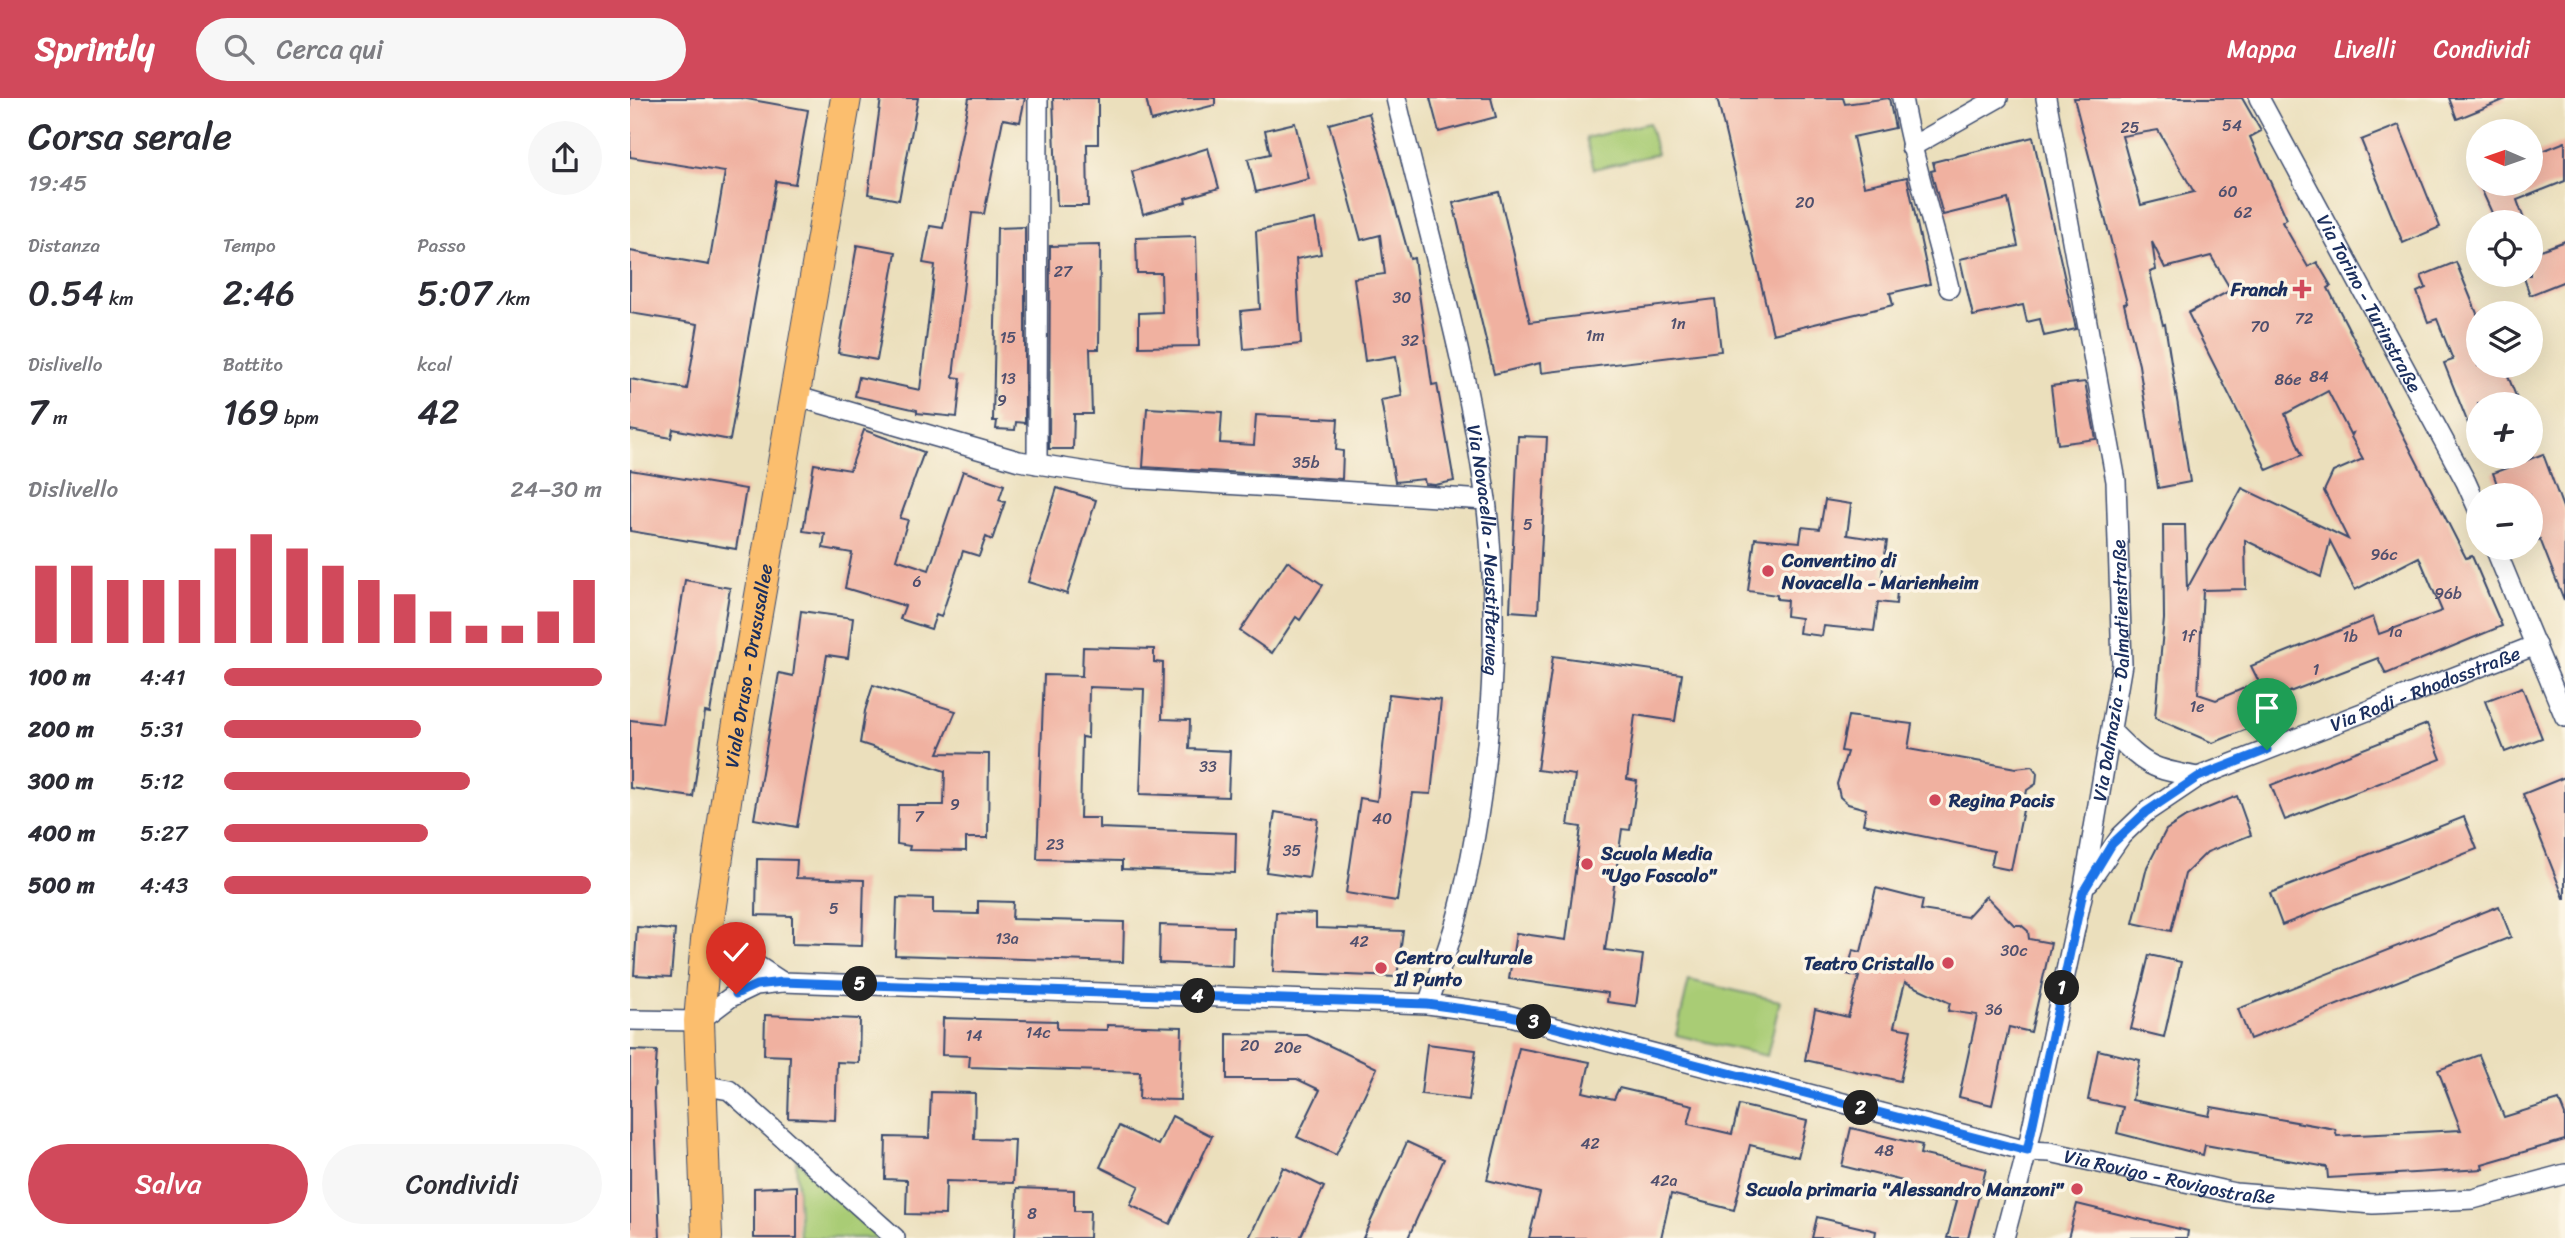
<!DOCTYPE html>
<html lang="it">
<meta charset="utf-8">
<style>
body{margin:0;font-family:Sriracha,sans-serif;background:#f7f7f7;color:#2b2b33;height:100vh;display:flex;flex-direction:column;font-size:26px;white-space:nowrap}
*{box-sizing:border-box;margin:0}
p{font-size:23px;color:#7c7c81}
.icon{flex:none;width:38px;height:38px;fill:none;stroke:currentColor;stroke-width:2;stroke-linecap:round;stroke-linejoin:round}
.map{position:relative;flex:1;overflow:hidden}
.sheet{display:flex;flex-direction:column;background:#fff;width:630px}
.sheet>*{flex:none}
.needle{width:46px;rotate:272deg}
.tools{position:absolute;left:1836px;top:21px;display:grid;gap:14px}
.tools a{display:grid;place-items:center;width:77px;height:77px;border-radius:50%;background:#fff;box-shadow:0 7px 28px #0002;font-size:35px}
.pin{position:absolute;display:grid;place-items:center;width:60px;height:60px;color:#fff;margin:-72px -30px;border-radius:50% 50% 50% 0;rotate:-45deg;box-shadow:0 0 7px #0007}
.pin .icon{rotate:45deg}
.km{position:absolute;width:35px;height:35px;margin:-18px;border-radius:50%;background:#222;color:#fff;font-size:19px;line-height:35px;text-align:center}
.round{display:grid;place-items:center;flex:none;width:74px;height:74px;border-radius:37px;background:#f7f7f7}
.headline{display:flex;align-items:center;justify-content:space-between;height:119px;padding:0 28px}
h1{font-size:38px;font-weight:600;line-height:52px}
.stats{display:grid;grid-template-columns:repeat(3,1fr);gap:10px;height:119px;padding:7px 28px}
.stats div{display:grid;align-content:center}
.stats b{font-size:35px;font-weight:600}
.stats small{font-size:19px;font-weight:400}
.stats p{font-size:19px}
.chart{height:196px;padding:14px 28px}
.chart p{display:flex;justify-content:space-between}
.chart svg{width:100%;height:126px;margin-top:7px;stroke:#d1495b;stroke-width:6}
.action{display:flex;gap:14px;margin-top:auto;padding:14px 28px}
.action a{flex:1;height:80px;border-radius:42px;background:#d1495b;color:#fff;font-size:28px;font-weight:600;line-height:80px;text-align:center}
.action a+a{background:#f7f7f7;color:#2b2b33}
ul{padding:0 28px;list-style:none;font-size:23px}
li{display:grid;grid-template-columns:112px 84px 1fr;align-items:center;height:52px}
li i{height:18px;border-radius:9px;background:#d1495b}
header{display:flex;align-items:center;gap:42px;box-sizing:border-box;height:98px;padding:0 35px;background:#d1495b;color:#fff}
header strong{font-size:33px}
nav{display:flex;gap:38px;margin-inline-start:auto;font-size:24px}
.search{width:490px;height:63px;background:#f7f7f7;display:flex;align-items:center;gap:18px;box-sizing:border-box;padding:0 24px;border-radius:38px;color:#7c7c81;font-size:26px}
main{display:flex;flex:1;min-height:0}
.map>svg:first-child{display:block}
</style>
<header>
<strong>Sprintly</strong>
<div class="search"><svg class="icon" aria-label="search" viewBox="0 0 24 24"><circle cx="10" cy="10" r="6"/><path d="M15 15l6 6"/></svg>Cerca qui</div>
<nav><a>Mappa</a><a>Livelli</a><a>Condividi</a></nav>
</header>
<main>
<section class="sheet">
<div class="headline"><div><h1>Corsa serale</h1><p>19:45</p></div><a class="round"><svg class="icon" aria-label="share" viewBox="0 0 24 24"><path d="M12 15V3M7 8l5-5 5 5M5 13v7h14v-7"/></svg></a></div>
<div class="stats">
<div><p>Distanza</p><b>0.54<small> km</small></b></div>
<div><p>Tempo</p><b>2:46</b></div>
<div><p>Passo</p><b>5:07<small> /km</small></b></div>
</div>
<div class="stats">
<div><p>Dislivello</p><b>7<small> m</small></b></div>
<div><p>Battito</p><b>169<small> bpm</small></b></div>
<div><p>kcal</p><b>42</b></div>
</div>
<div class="chart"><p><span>Dislivello</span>24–30 m</p>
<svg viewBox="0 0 160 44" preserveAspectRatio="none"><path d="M5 44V17M15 44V17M25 44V22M35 44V22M45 44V22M55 44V11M65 44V6M75 44V11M85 44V17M95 44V22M105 44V27M115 44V33M125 44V38M135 44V38M145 44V33M155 44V22"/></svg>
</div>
<ul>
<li><b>100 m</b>4:41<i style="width:100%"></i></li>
<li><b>200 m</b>5:31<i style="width:52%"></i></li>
<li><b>300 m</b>5:12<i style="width:65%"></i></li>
<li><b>400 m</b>5:27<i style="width:54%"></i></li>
<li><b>500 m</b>4:43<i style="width:97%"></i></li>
</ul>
<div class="action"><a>Salva</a><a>Condividi</a></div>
</section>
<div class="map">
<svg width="1935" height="1140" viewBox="0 0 1935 1140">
<rect width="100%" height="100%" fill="#fcf5e5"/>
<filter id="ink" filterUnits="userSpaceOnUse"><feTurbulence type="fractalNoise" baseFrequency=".0143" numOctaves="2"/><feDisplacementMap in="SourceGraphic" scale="14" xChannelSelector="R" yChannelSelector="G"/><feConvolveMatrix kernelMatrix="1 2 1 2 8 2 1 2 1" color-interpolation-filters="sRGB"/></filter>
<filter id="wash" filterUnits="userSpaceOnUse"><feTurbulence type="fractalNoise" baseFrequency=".00686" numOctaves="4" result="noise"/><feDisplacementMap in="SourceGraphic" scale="28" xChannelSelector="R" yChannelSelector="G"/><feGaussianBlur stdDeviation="1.57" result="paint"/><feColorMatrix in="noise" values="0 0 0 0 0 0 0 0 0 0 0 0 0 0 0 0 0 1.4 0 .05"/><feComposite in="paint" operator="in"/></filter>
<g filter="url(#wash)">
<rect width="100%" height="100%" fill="#ebdfbc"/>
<!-- green -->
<g fill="#a9cc75" stroke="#627e6a" stroke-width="2">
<polygon points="1019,25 1027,56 964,71 956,40"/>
<polygon points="1059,882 1150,903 1137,958 1046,937"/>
<polygon points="166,1061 255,1140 170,1140"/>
</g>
<g id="blocks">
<!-- building -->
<g fill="#f0b1a0" fill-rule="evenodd">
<polygon points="0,0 111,0 178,12 165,86 146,83 100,342 43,331 41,340 0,332 0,281 57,291 68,226 0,215 0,153 79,167 95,74 0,59"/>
<polygon points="251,0 288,0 269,102 238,96"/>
<polygon points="339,0 395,0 390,24 373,21 354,116 342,115 323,279 331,280 327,319 287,315 287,312 225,298 229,279 290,292 305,167 293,165 300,128 313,130"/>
<polygon points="423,0 468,0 468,46 457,46 458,108 427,108"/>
<polygon points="516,0 585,0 585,7 521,23"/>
<polygon points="800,0 861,0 866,19 809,34"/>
<polygon points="1087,0 1213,0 1215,6 1259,0 1265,30 1223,39 1234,88 1277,79 1300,186 1260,195 1263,207 1143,236"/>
<path d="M1444 0H1612L1631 33 1620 39 1657 121 1652 124 1678 169 1687 164 1701 188 1698 190 1836 460 1842 458 1872 528 1756 576 1748 560 1641 601 1647 619 1583 645 1525 620 1534 521 1533 427H1555L1557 491 1612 390 1718 441 1694 393 1703 374 1733 361 1721 339 1723 335 1720 336 1698 293 1655 316 1672 357 1637 372 1558 215 1601 192 1581 158 1535 170 1522 144 1526 172 1520 174 1533 227 1535 226 1560 384 1528 390 1509 267 1494 206 1497 205ZM1528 32 1564 94 1511 107 1492 38ZM1615 442 1691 479 1700 443 1725 492 1789 459 1812 513 1749 536 1743 519 1621 568 1629 584 1586 602 1568 596 1573 492 1616 491Z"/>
<polygon points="1819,0 1876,0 1876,1 1827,21"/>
<polygon points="739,15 780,161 784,160 802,287 807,286 824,383 805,387 795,386 794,381 765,384 751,302 772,298 766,258 735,263 724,180 755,176 750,137 731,142 699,26"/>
<polygon points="665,25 679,81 626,94 618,61 640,56 635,32"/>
<polygon points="1769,27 1810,129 1773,145 1731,42"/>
<polygon points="1403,39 1446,231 1414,238 1410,221 1397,224 1393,207 1343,218 1330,161 1388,148 1378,101 1313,117 1301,73 1305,72 1303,64"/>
<polygon points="1935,44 1935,83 1887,102 1895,124 1866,124 1849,86 1900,86 1900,58"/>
<polygon points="578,50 589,90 555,100 556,104 513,116 502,74"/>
<polygon points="869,94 900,224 1085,201 1091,253 911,275 910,265 864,276 823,105"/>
<polygon points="685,121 691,156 666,161 671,246 614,251 611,213 630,211 626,133"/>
<polygon points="395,129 395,325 386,324 385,332 366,331 367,323 363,323 367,130"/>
<polygon points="566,138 569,248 509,249 509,215 532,214 531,175 507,175 506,140"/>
<polygon points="1935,143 1935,183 1900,197 1893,177 1900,177 1900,156"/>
<polygon points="227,147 266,154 247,262 208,255"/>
<polygon points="470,147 469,251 460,251 462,316 444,316 443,351 419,351 420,148"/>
<polygon points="1826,164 1848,218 1848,268 1874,268 1889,306 1848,306 1847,348 1814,265 1823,262 1807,221 1798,224 1787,194 1796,190 1791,178"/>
<polygon points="1455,284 1466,341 1428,346 1421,288"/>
<polygon points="517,310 592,314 590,345 624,347 626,317 708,321 706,352 713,353 712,381 513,369"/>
<polygon points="234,332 294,354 270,420 278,422 266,461 299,472 333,373 374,387 369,402 375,404 362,442 356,439 349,458 333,453 311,519 306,517 301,531 270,521 275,508 215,490 222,455 193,450 195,436 173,433 184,366 220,372"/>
<polygon points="888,338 917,339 908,515 880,513"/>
<polygon points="1913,356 1935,415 1934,502 1910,441 1900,445 1900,397 1871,397 1863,375"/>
<polygon points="0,372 116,391 106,451 0,433"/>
<polygon points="427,390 466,402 437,496 398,484"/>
<polygon points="1195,402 1221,406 1217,437 1257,443 1252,477 1268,478 1266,506 1248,504 1244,533 1194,528 1192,538 1169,535 1171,520 1156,518 1157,502 1147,501 1147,497 1118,493 1125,440 1170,444 1172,429 1190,431"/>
<polygon points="657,463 693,487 670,522 666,519 642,555 610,533"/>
<polygon points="55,482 100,490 80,615 75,614 63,699 0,690 0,622 32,626"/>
<polygon points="171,513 223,520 218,560 197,557 167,729 124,721 149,575 163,578"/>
<polygon points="453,549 524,551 524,564 533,565 532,621 560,622 559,651 600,653 598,699 510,696 514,591 459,589 458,640 452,639 450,720 469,720 469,730 606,735 605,775 492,771 492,763 407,761 414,577 452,578"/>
<polygon points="923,558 1052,576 1045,623 1005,617 997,681 1007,683 1000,732 992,731 975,852 1013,857 1006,908 977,904 978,895 879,881 886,835 936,842 951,729 938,727 945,677 907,672"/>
<polygon points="243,587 326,613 308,655 359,656 358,740 336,740 336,753 279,752 280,748 267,746 268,707 314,707 315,673 230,645 235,613"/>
<polygon points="1892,589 1912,640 1875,654 1855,603"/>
<polygon points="759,596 811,602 801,696 783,695 767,803 716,795 730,700 747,703"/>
<polygon points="1218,618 1282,626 1278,651 1386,670 1402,668 1407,675 1406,686 1397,692 1381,772 1361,768 1364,753 1233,726 1236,711 1218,706 1210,699 1207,686 1217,654 1211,653"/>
<polygon points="1797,626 1811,661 1655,722 1641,687"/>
<polygon points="1935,679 1935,800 1934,800 1893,696"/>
<polygon points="1607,698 1621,737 1577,754 1555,776 1541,833 1503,825 1517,769 1536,732 1556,719"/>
<polygon points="645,714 688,721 679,780 636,774"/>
<polygon points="1834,719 1847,751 1652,827 1640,795"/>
<polygon points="127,761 167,762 166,780 234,782 232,848 162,846 162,818 126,817"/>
<polygon points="1246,790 1293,802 1291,812 1337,819 1356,798 1384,827 1391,827 1398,833 1399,841 1421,845 1401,934 1379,929 1362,1007 1329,999 1347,917 1318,913 1320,905 1275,884 1264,929 1281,932 1270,983 1175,962 1185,911 1218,919 1229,879 1217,876 1223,852 1231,854"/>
<polygon points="267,800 303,801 303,815 348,816 348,803 383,804 382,821 494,824 493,864 265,857"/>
<polygon points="1869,808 1881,839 1620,941 1608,911"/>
<polygon points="646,814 686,816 686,830 773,833 767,879 643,874"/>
<polygon points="530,827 603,829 602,868 529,865"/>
<polygon points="7,829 45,832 41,879 4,877"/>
<polygon points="1519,857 1551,864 1534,939 1501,931"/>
<polygon points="135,917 230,921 229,965 207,964 205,1022 158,1020 160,958 134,957"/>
<polygon points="313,920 427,923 427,931 477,932 477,927 552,929 550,1002 509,1001 510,974 339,969 340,958 312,957"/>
<polygon points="597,936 677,937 747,970 706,1057 667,1039 690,992 667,981 597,981"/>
<polygon points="797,946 846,952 839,1002 791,996"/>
<polygon points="889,950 960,964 953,994 984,1001 989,990 1063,1007 1058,1026 1102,1036 1109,1007 1177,1023 1168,1059 1120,1047 1104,1112 1041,1096 1031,1140 899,1140 910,1095 857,1082"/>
<polygon points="0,952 27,953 24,993 30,1140 0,1140"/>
<polygon points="1468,952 1510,962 1502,1002 1579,1018 1581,1009 1705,1031 1707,1038 1831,1032 1808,972 1849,957 1874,1019 1929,1002 1935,1017 1935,1042 1852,1066 1853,1071 1698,1080 1697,1069 1575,1047 1573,1057 1487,1035 1493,1009 1458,1002"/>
<polygon points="301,994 345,995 344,1041 385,1042 383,1085 316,1083 315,1117 276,1116 277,1082 255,1081 256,1039 299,1040"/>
<polygon points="542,1018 582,1038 540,1126 500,1107 509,1088 470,1069 489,1028 528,1047"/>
<polygon points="1221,1030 1292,1047 1290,1056 1356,1071 1338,1140 1317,1140 1327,1103 1276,1091 1277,1084 1212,1068"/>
<polygon points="777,1044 814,1061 778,1140 733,1140"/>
<polygon points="653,1069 694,1089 670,1140 619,1140"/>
<polygon points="167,1088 167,1140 124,1140 124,1090"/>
<polygon points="387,1090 444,1092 444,1113 460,1113 459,1140 385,1140"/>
<polygon points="1447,1106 1558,1133 1557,1140 1438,1140"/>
<polygon points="1187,1119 1246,1133 1245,1140 1182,1140"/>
</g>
</g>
</g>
<g filter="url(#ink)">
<use href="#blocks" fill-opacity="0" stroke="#3a496c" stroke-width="2"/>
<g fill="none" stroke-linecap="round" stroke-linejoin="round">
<defs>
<g id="street">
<path id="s1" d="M766 0C797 133 838 266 856 402 872 529 860 692 828 816 820 847 808 876 798 906"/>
<path d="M1272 0C1283 64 1304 127 1319 190"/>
<path id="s2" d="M1629 0 1836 384 1848 411"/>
<polyline points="1281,49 1368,0"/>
<polyline points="165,298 389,363 495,380 856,402"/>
<polyline points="407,366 408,0"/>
<polyline points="1865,450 1935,619"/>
<path d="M1483 635C1516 668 1521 671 1568 679"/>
<path id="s3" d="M1459 784 1491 738 1516 714 1568 679 1906 547"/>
<path id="s4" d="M76 842 117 861 152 884 798 906 877 917 1397 1053 1420 1054 1605 1095 1743 1106 1843 1101 1935 1076"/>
<polyline points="0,922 69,923 101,899 126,887 152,884"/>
<polyline points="71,987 99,992 265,1140"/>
<path id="s5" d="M1374 1140 1397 1053 1453 794 1492 566 1486 383 1416 0"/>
</g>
<g id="primary">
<path id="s6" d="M77 1140 69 923 76 842 103 654 216 0"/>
</g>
</defs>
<!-- street casing -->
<use href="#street" stroke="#3a496c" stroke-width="22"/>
<!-- primary casing -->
<use href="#primary" stroke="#3a496c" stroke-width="32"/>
<!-- street -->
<use href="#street" stroke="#fff" stroke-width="19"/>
<!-- primary -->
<use href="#primary" stroke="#fbbe6e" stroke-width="30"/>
</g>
</g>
<g fill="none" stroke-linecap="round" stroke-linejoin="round" filter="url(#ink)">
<defs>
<polyline id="route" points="106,896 126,887 152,884 797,906 877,917 1397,1053 1453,794 1482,746 1516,714 1568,679 1637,652"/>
</defs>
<!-- route casing -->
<use href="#route" stroke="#fff" stroke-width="14"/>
<!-- route -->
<use href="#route" stroke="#1a73e8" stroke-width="9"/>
</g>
<!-- markers -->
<g fill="#d1495b" stroke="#fcf5e5" stroke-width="2.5">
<path d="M1668.5 180.5h7v7h7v7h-7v7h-7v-7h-7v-7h7z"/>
<circle cx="1138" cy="473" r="7"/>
<circle cx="1305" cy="702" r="7"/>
<circle cx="957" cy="766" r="7"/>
<circle cx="1318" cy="865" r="7"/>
<circle cx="751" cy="870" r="7"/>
<circle cx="1447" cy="1091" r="7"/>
</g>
<g text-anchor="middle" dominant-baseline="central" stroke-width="7" stroke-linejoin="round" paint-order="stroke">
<!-- number labels -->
<g font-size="16" fill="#50506e">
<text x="1602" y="27">54</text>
<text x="1500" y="29">25</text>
<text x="1598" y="93">60</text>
<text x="1175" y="104">20</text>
<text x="1613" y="114">62</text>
<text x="433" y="173">27</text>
<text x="772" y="199">30</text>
<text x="1674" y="220">72</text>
<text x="1048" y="225">1n</text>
<text x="1630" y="228">70</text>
<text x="965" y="237">1m</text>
<text x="378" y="239">15</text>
<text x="780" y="242">32</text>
<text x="1689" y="278">84</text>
<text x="378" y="280">13</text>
<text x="1658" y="281">86e</text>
<text x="372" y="302">9</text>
<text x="676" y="364">35b</text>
<text x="898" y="426">5</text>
<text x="1754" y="456">96c</text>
<text x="287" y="483">6</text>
<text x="1818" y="495">96b</text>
<text x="1765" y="533">1a</text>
<text x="1558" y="537">1f</text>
<text x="1720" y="538">1b</text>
<text x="1686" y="571">1</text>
<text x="1567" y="608">1e</text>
<text x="578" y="668">33</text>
<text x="325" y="706">9</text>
<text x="289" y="718">7</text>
<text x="752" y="720">40</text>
<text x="425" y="746">23</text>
<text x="662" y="752">35</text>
<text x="204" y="810">5</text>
<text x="377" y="840">13a</text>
<text x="729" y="843">42</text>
<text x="1384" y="852">30c</text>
<text x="1364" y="911">36</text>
<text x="408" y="934">14c</text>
<text x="344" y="937">14</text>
<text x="620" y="947">20</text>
<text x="658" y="949">20e</text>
<text x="960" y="1045">42</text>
<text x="1254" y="1052">48</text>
<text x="1034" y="1082">42a</text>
<text x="402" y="1115">8</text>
</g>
<!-- poi labels -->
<g font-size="19" font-weight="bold" fill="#1b2f5e" stroke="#fcf5e5" text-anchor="start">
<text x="1658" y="191" text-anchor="end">Franch</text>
<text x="1152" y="462">Conventino di<tspan x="1152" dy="22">Novacella - Marienheim</tspan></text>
<text x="1319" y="702">Regina Pacis</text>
<text x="971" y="755">Scuola Media<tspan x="971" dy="22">"Ugo Foscolo"</tspan></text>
<text x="765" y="859">Centro culturale<tspan x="765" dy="22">Il Punto</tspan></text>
<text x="1304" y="865" text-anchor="end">Teatro Cristallo</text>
<text x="1433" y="1091" text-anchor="end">Scuola primaria "Alessandro Manzoni"</text>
</g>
<!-- street labels -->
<g font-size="19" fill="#1b2f5e" stroke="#fcf5e5">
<text stroke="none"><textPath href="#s2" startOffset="233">Via Torino - Turinstraße</textPath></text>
<text stroke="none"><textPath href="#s1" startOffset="462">Via Novacella - Neustifterweg</textPath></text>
<text stroke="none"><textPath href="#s6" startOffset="576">Viale Druso - Drususallee</textPath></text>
<text stroke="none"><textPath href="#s5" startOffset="579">Via Dalmazia - Dalmatienstraße</textPath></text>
<text stroke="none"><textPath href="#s3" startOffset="397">Via Rodi - Rhodosstraße</textPath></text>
<text stroke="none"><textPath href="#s4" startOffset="1496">Via Rovigo - Rovigostraße</textPath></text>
</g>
</g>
</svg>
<div class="tools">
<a><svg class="needle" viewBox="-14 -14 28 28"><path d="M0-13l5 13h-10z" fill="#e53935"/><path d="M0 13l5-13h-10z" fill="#7c7c81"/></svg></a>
<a><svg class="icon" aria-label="locate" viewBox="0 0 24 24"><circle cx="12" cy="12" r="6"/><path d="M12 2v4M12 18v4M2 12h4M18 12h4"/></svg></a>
<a><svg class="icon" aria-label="layers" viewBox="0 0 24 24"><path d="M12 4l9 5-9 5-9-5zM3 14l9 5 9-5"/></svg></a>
<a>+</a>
<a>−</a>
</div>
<div class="pin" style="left:1637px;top:652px;background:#1e9e55"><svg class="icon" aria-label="arrive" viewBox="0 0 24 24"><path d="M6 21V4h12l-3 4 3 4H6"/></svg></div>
<div class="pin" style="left:106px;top:896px;background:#d93025"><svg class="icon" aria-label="check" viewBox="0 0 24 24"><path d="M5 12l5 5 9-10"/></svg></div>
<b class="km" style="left:1432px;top:890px">1</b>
<b class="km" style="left:1231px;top:1010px">2</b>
<b class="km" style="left:904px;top:924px">3</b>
<b class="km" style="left:568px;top:898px">4</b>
<b class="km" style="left:230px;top:886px">5</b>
</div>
</main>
